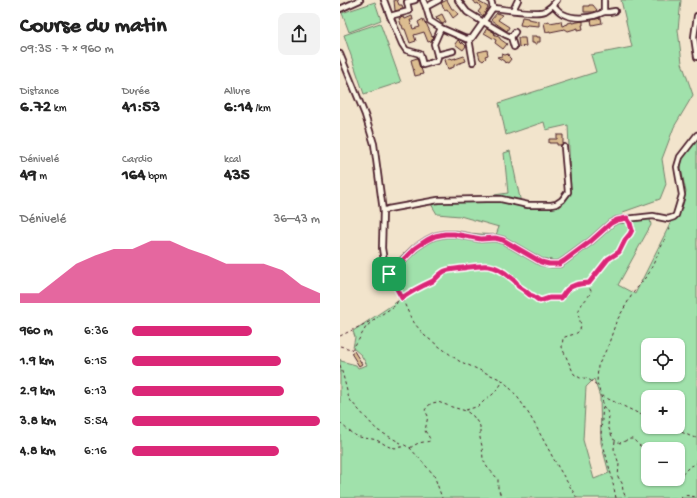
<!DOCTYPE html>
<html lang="fr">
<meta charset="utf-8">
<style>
body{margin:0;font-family:"Gochi Hand",sans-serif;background:#f2f2f2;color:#222;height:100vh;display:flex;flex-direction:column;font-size:15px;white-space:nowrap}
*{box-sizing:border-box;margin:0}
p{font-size:13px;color:#767676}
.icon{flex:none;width:22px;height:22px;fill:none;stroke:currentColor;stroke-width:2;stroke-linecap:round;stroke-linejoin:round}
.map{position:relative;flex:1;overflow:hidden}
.panel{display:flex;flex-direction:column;background:#fff;width:340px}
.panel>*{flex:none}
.fabs{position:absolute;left:301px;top:338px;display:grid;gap:8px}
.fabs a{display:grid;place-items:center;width:44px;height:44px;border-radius:8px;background:#fff;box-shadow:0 1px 3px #0004;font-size:20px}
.pin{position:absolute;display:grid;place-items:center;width:34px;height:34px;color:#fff;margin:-17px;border-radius:8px;box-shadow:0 2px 6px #0006}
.round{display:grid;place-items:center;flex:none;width:42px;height:42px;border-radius:8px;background:#f2f2f2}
.head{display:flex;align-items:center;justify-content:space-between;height:68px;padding:0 20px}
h1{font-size:22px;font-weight:700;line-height:30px}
.stats{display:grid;grid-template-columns:repeat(3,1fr);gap:6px;height:68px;padding:4px 20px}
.stats div{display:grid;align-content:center}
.stats b{font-size:17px;font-weight:700}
.stats small{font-size:11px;font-weight:400}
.stats p{font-size:11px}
.chart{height:112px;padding:8px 20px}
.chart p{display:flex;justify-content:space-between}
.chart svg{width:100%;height:72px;margin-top:4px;fill:#db2777;opacity:.7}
ul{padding:0 20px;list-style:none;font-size:13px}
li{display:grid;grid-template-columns:64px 48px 1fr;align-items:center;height:30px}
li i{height:10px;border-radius:5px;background:#db2777}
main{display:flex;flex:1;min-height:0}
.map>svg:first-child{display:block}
</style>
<main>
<section class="panel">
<div class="head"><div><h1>Course du matin</h1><p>09:35 · 7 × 960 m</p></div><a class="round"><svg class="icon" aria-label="share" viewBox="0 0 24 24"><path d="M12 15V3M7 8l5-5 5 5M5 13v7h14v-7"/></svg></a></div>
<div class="stats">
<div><p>Distance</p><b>6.72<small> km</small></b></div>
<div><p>Durée</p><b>41:53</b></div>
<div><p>Allure</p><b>6:14<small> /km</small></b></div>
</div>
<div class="stats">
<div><p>Dénivelé</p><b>49<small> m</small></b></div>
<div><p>Cardio</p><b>164<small> bpm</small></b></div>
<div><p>kcal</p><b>435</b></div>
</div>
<div class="chart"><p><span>Dénivelé</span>36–43 m</p>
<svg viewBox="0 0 160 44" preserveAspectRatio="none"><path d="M0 44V38L10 38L20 29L30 20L40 15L50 11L60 11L70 6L80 6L90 11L100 15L110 20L120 20L130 20L140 24L150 33L160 38V44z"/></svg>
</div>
<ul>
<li><b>960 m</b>6:36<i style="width:64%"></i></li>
<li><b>1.9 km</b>6:15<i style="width:79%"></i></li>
<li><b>2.9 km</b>6:13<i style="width:81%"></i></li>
<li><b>3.8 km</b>5:54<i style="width:100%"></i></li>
<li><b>4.8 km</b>6:16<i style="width:78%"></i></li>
</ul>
</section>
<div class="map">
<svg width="357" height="498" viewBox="0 0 357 498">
<rect width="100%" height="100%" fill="#f2e4cc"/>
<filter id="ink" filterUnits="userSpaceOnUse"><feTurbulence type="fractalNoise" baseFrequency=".025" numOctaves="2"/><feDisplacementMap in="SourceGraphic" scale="8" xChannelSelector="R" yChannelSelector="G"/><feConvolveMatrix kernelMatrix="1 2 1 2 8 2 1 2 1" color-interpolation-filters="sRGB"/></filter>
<g filter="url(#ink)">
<!-- green -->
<g fill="#a0e1ab" stroke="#75806b" fill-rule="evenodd">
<path d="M281 0H341L338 30 342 63 353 95 334 127 322 159 326 184 320 199 283 212 282 222 310 219 311 225 278 285 295 294 346 192 341 169 342 159 357 140V498H0V359L1 361 16 365 18 368 27 365 21 355 13 348 15 337 13 331 58 301 62 295 50 274 84 243 107 232 156 235 159 227 120 216 97 214 91 204 168 193 164 153 170 151 182 208 220 207 231 193 228 125 206 130 204 122 166 135 159 103 256 72 251 55 292 47ZM308 345H338V375H308ZM254 379 260 397 261 443 269 473 254 479 243 440 246 387ZM308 397H338V427H308ZM308 449H338V479H308Z"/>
<polygon points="35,2 41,20 9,32 2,13"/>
<polygon points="40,23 61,82 24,94 4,35"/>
</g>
<!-- building -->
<g fill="#dcbd90" stroke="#4a1f2b">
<polygon points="54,0 57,0 59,5 62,5 63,9 55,11"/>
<polygon points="107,0 112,9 114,9 118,14 113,18 107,9 105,10 101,3"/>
<polygon points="133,0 142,0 139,2 148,7 143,16 138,12 141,8 138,3 136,4"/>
<polygon points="249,5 253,5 257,10 254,12 244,12 244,6 249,6"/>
<polygon points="157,13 162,15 158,20 169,27 167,31 151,20"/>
<polygon points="102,14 106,22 102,24 98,19 97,20 96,17"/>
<polygon points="72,16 73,20 70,20 73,29 80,27 78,22 83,19 85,24 86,23 92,36 93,35 93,37 91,41 88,42 84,32 74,35 76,41 70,43 65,29 63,29 62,25 61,25 59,18 64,17 65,19"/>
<polygon points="182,17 188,18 188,19 199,21 199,26 187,25 186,26 180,25"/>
<polygon points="261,18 262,23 252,25 251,20"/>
<polygon points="209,21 210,23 221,21 222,26 228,24 228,23 232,22 232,23 243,21 243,25 242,25 243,29 238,30 238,28 228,31 225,29 210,32 210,31 206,32 204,23"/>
<polygon points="147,28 155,33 154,34 160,38 160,39 167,44 163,49 155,43 156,40 144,33"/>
<polygon points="192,36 197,36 197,37 200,37 200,42 197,42 197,44 194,44 194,43 192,43"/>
<polygon points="178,38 185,38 186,46 179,47"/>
<polygon points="118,40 122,44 122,42 126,46 123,50 115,44"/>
<polygon points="147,50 148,55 145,56 146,58 143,61 140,59 138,52"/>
<polygon points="162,54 165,55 168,54 169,57 171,59 168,63 166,62 165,63 164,61 157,57 162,56"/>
<polygon points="124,56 126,61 114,65 114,67 108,69 105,60 111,58 112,59 116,58 115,59"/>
<polygon points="77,58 80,68 81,68 83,74 75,76 71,60"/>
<polygon points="217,135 223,135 223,144 221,145 217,145 217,143 209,143 209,139 217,139"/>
<polygon points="14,351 22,364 19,366 11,353"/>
</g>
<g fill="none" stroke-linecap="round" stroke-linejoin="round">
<defs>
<g id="minor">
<polyline points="44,0 50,16"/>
<polyline points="75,0 67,2 69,11 50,16 62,44 66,50 80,54 83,65 97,61 98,58 94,44 101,28"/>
<polyline points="83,0 86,7 90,21 101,28 126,39 132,38 153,8"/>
<polyline points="118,0 127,12 143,22"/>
<polyline points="151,0 153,8"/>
<path d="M213 5C216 8 219 12 223 14 235 20 252 18 264 12V0"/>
<polyline points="86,7 99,0"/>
<path d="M153 8C164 9 196 15 205 11 210 8 214 4 217 0"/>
<polyline points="0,9 20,0"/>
<polyline points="173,10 178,0"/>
<polyline points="264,12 269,12 275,11"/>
<polyline points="357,16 354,37 357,57"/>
<polyline points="144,22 166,35 171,37 175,32"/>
<polyline points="171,37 174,47"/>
<polyline points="129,39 133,62"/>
<polyline points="0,54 25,115 34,144 43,211 42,248 44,261 49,273 75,248 87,240 95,236 105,234 115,234 141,239 155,238 163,240 201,262 212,264 219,264 224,261 251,241 271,223 277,220 313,216 328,219 334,217 336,215 342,195 337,167 340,157 357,135"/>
<polyline points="97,55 113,51"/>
<polyline points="43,211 48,209 98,200 146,199 161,199 188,205 211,205 216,204 222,200 228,192 224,147"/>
</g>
</defs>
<!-- minor casing -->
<use href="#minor" stroke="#4a1f2b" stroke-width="8"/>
<!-- path -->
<g stroke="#4a1f2b" stroke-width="1" stroke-dasharray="3 3" stroke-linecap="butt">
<path d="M51 278 60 294 70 316 75 324 85 336 119 361 162 380C183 399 196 427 210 452 218 468 228 483 237 498"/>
<path d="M246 284 249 287 251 291C249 299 241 302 239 310 236 317 245 325 238 332 235 335 228 335 223 338L222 347 223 350 234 374 240 378H244L248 379 257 385"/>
<path d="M62 297C72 290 85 287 95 279 98 277 101 273 105 271L134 266 148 265 152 266 167 274 177 283 178 286 184 290 189 295 193 296 200 301 209 298H221C223 296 224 293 227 290 233 284 240 284 249 283L269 259 279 252 285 240 291 232 292 230 290 222"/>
<polyline points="0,336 35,319"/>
<polyline points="0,346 11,349"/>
<polyline points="11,350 18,341 26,327 36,318 56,305 60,294"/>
<polyline points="0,365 3,375 9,399 37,430 70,448 94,475 102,498"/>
<polyline points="262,396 281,405 308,418"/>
<path d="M263 406 267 411 269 415 268 426 273 439 280 443 290 439H293C296 442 300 447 304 448 308 450 312 448 317 449"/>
<polyline points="126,410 139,406 147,398 152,395 158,389 163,381"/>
<path d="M0 423C6 428 13 436 20 437 25 439 31 438 36 440 49 445 48 451 65 446"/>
<polyline points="331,427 352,437 357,438"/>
<polyline points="275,441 274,449 279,464 278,477 282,483 283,491 286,498"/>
<path d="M70 448C73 446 76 444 79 443 89 440 95 445 85 431L88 416 85 410 88 406 92 403 98 402 112 407 126 411 133 416 140 426V438L142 446 143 459 147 467 158 479V488L161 496 163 498"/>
<polyline points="338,477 339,478 348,468 357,463"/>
<polyline points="276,498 271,474 263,444 261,435 263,403 257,382 258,366 268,346 276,322 293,293 309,273 330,228 330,224"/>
<polyline points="341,498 344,495 357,497"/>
</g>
<!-- minor -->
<use href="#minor" stroke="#fcf5e5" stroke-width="4.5"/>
</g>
</g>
<g fill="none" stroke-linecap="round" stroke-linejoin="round" filter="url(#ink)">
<defs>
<path id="route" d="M287 218 290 223 291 227 292 230 290 234 285 240 279 252 268 259 249 283C240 284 233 284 227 290 224 293 223 296 221 298H209L200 301 193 296 190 295 184 290 178 286C177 282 174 280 170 277 153 262 143 265 123 268 117 269 111 269 105 271 100 273 97 278 93 281 82 286 72 291 62 298L49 274 75 248 87 240 95 236 105 234H114L141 239 155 238 163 240 201 262 209 264H219L224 261 251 241 271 223 277 220Z"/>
</defs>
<!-- route casing -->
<use href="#route" stroke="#fff" stroke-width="8"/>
<!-- route -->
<use href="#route" stroke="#db2777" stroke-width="5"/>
</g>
</svg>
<div class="fabs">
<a><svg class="icon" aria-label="locate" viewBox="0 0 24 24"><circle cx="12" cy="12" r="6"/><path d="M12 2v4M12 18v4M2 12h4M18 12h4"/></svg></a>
<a>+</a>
<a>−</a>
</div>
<div class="pin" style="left:49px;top:274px;background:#1e9e55"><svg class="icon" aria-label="arrive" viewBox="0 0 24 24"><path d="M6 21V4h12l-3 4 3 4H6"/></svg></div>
</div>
</main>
